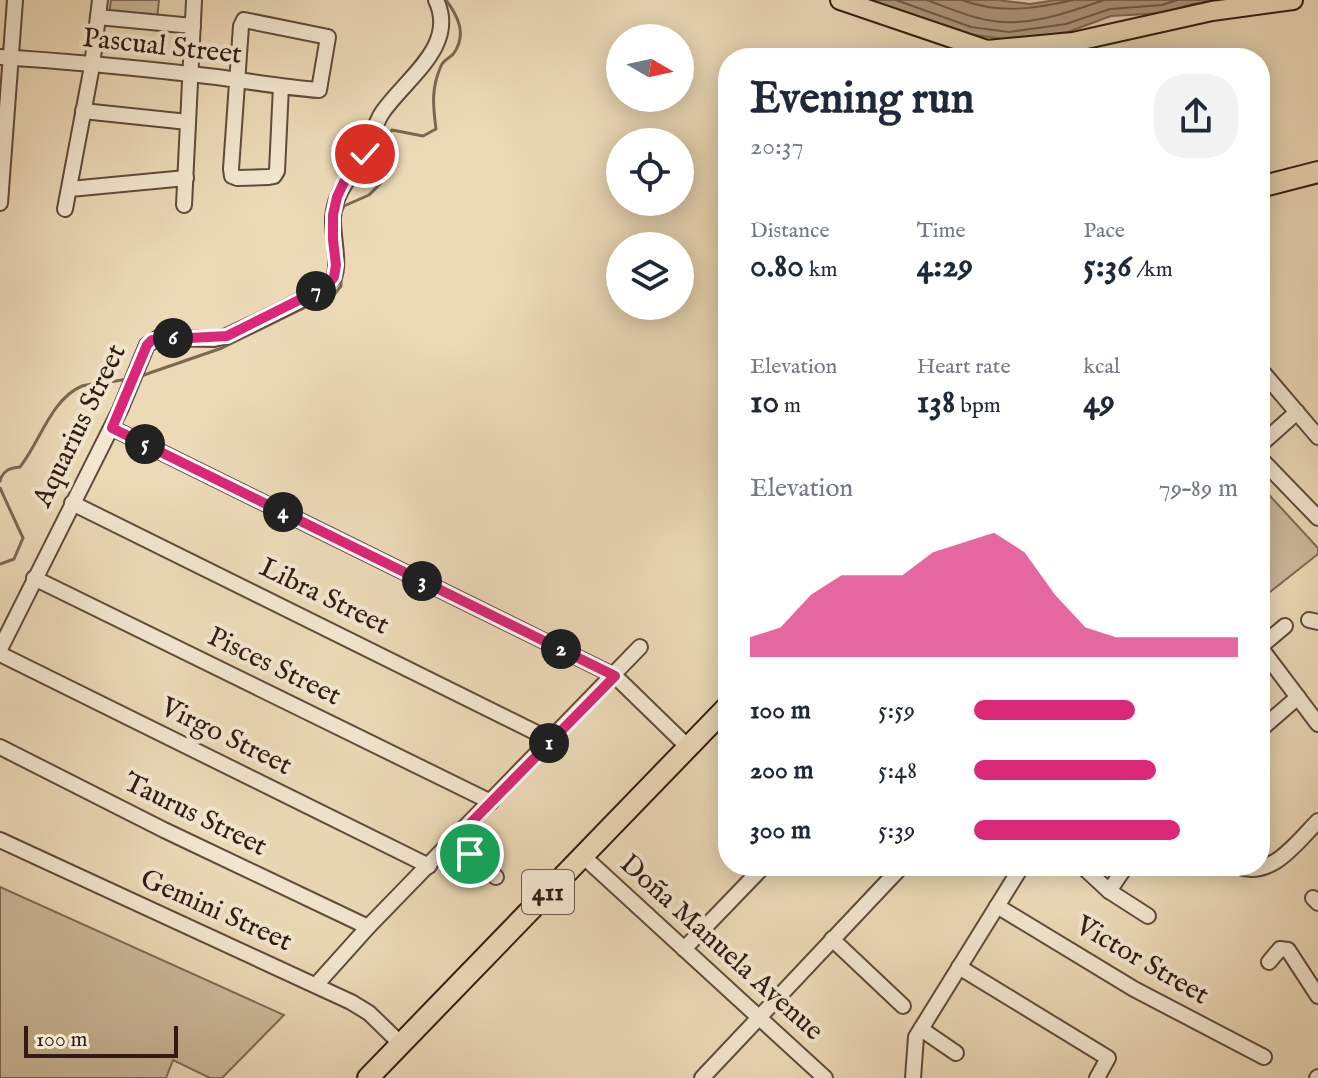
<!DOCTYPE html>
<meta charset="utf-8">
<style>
body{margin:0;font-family:"IM FELL English",serif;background:#f2f2f3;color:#1f2937;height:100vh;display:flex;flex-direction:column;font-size:30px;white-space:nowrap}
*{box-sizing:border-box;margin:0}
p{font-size:26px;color:#747a83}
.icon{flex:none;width:44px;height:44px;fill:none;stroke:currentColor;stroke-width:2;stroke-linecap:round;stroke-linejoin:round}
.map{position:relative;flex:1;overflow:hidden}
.side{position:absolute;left:718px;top:48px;width:552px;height:828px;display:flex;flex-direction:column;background:#fff;border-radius:32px;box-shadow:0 4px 20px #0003}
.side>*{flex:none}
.needle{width:52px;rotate:99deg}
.tools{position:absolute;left:606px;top:24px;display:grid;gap:16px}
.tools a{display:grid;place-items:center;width:88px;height:88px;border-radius:50%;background:#fff;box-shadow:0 4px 20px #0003;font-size:40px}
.scale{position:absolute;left:24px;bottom:20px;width:154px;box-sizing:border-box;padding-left:8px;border:4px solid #321b12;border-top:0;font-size:22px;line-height:28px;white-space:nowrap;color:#321b12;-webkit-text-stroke:6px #f3e7d0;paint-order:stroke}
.pin{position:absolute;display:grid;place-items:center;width:68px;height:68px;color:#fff;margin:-34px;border:4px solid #fff;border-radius:50%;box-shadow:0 2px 8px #0007}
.km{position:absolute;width:40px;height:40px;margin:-20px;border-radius:50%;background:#222;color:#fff;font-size:22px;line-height:40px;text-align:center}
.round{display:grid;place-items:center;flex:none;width:84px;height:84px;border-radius:32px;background:#f2f2f3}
.overview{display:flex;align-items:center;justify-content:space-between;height:136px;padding:0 32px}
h1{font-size:44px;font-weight:700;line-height:60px}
.figures{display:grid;grid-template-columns:repeat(3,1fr);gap:12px;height:136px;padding:8px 32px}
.figures div{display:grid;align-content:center}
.figures b{font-size:34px;font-weight:700}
.figures small{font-size:22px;font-weight:400}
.figures p{font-size:22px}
.chart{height:224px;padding:16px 32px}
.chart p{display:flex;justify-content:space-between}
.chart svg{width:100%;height:144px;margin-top:8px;fill:#db2777;opacity:.7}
ul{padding:0 32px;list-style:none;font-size:26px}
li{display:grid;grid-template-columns:128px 96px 1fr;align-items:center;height:60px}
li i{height:20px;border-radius:10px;background:#db2777}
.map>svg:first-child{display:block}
</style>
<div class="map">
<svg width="1318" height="1078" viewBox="0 0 1318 1078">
<rect width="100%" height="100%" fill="#ecdab7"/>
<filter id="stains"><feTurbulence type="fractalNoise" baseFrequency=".0025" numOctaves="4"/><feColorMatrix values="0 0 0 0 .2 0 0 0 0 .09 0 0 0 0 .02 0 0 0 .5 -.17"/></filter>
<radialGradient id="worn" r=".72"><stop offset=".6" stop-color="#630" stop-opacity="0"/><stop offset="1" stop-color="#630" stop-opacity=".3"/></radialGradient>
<!-- green -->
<g fill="#ccba9b" stroke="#7f6a56" stroke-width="2">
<polygon points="111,0 159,0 157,19 109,14"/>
<polygon points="1260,485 1318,548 1318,554 1260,600"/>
<polygon points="0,887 284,1015 222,1078 210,1078 173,1060 166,1078 0,1078"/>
</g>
<!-- water -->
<polygon fill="#ad997f" stroke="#7c6753" stroke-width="2" points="866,0 997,0 1030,4 1056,0 1221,0 1192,4 1164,13 1111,16 1068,32 1010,40 968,34"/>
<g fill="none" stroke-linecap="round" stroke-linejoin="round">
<!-- shore -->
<g stroke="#705a48" stroke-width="2">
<polyline points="896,0 971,27 1009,32 1066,24 1110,9 1162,5 1177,0"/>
<path d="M927 0C946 7 966 16 987 20 1026 28 1067 13 1104 0"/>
<path d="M962 0C999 14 1035 9 1073 0"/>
</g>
<!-- stream -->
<g stroke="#7c6753" stroke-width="3">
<path d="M340 214 344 206 369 195 381 183C382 165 376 144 392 130L423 136 436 129C433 106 431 88 441 66 444 59 451 58 454 53 467 34 458 16 446 0"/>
<polyline points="138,377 222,348 310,305 326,305 341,286 341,277"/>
<path d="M0 481C3 470 10 468 20 467 40 442 51 399 82 386 91 383 116 382 127 379"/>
<polyline points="0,488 23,538 14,559 0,564"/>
</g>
<defs>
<g id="minor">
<polyline points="98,17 193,26"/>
<path d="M0 57C63 61 127 67 190 74 233 78 276 87 319 90L328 37 244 20 241 26 231 169 232 176 237 178 269 177 274 176 277 171 281 86"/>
<polyline points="83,111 188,122"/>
<polyline points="70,189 186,178"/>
<polyline points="0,203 15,0"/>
<polyline points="184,205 194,0"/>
<polyline points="65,209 92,66 100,0"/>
<polyline points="1260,369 1318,437"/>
<polyline points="112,428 615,676 689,748"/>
<polyline points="1260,445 1297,412"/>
<polyline points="1260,458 1318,518"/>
<polyline points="72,503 551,740"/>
<polyline points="34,578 491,802"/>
<polyline points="1309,620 1318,622"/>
<polyline points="1260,647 1318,724"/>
<polyline points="1260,647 1285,626"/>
<path d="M0 649 120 410 147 345 158 338 214 339 227 336C245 327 328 290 334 277 340 264 332 233 333 217 336 187 353 177 365 152 372 140 374 125 382 113 406 78 458 46 436 0"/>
<polyline points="0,654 429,866"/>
<polyline points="1260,730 1298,697"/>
<polyline points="0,747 164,830 368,927"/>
<polyline points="455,839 496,877"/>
<polyline points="0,840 351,1002 369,1013 401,1044"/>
<polyline points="583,856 825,1078"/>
<polyline points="1082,866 1109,891 1148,916"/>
<path d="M1236 866C1271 880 1296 843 1318 821"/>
<polyline points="1109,891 1126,866"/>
<polyline points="1313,898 1318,903"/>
<polyline points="997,906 1134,989 1264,1057"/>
<polyline points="832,939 903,1006"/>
<polyline points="684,949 764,866"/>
<polyline points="1269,962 1280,949 1288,950 1318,996"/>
<polyline points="959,967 1108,1058 1097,1078"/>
<polyline points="316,985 368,927 640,647"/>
<polyline points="921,1029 956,1053"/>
<polyline points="702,1078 902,866"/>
<polyline points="913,1078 916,1037 1022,866"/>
<polyline points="1317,1078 1318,1077"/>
</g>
<polyline id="major" points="840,0 987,50 1073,42 1212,11 1293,0"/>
<g id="highway">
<polyline points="1260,187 1318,172"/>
<polyline points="368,1078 728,706"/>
</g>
</defs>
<!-- minor casing -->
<use href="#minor" stroke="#604b3b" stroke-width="18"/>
<!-- major casing -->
<use href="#major" stroke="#321b12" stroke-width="22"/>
<!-- highway casing -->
<use href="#highway" stroke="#321b12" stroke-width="24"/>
<!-- minor -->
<use href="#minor" stroke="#f3e7d0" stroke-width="14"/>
<!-- major -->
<use href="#major" stroke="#ecdab7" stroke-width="18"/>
<!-- highway -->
<use href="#highway" stroke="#ecdab7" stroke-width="20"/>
</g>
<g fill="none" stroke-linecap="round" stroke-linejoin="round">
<defs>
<polyline id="route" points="365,154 344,182 337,197 333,215 333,240 336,265 334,277 327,286 227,336 152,340 147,345 112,428 615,676 455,839 470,854"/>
</defs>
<!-- route casing -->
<use href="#route" stroke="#fff" stroke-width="16"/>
<!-- route -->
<use href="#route" stroke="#db2777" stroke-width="10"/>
</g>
<g text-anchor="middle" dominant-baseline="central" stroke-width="8" stroke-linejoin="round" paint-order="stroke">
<!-- shield labels -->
<rect fill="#f3e7d0" stroke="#6c584b" stroke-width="2" x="522" y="870" width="52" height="44" rx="6"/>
<g font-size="26" font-weight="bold" fill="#321b12">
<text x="548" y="892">411</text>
</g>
<!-- street labels -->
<g font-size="28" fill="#321b12" stroke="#f3e7d0">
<text transform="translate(162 47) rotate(6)">Pascual Street</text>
<text transform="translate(80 426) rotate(-64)">Aquarius Street</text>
<text transform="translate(324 597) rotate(26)">Libra Street</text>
<text transform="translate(274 667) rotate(26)">Pisces Street</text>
<text transform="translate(226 737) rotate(26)">Virgo Street</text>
<text transform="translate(195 815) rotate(26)">Taurus Street</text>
<text transform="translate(216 911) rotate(24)">Gemini Street</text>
<text transform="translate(721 948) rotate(42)">Doña Manuela Avenue</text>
<text transform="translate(1142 961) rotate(30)">Victor Street</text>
</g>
</g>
<rect width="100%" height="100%" filter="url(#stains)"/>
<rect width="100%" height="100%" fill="url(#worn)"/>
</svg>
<div class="tools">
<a><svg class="needle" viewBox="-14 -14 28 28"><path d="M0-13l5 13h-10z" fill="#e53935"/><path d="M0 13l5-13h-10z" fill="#747a83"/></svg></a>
<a><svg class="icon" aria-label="locate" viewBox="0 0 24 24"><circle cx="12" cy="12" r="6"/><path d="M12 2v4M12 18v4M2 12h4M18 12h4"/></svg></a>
<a><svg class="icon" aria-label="layers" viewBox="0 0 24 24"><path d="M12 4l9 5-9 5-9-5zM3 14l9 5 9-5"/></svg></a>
</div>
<div class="scale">100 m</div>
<div class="pin" style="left:470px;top:854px;background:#1e9e55"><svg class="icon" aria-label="arrive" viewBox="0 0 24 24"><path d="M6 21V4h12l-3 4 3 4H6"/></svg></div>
<div class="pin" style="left:365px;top:154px;background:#d93025"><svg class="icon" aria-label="check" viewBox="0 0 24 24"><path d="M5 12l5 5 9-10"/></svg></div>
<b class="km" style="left:549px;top:743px">1</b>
<b class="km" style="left:561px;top:649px">2</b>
<b class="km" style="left:422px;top:581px">3</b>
<b class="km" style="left:283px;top:512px">4</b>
<b class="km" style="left:145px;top:444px">5</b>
<b class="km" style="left:173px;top:338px">6</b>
<b class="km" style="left:316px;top:291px">7</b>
<section class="side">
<div class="overview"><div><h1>Evening run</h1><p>20:37</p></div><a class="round"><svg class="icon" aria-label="share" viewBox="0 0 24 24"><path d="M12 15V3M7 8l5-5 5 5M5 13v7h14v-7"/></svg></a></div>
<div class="figures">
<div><p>Distance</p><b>0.80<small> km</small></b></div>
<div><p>Time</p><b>4:29</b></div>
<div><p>Pace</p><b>5:36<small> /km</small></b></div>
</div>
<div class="figures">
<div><p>Elevation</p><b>10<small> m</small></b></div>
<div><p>Heart rate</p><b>138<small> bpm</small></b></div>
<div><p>kcal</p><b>49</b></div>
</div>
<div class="chart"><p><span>Elevation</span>79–89 m</p>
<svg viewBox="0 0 160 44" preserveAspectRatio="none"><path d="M0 44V38L10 35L20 25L30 19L40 19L50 19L60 12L70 9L80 6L90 12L100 25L110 35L120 38L130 38L140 38L150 38L160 38V44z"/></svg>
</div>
<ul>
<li><b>100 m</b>5:59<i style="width:61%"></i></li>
<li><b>200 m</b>5:48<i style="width:69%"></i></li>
<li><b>300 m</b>5:39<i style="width:78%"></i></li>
</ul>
</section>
</div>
